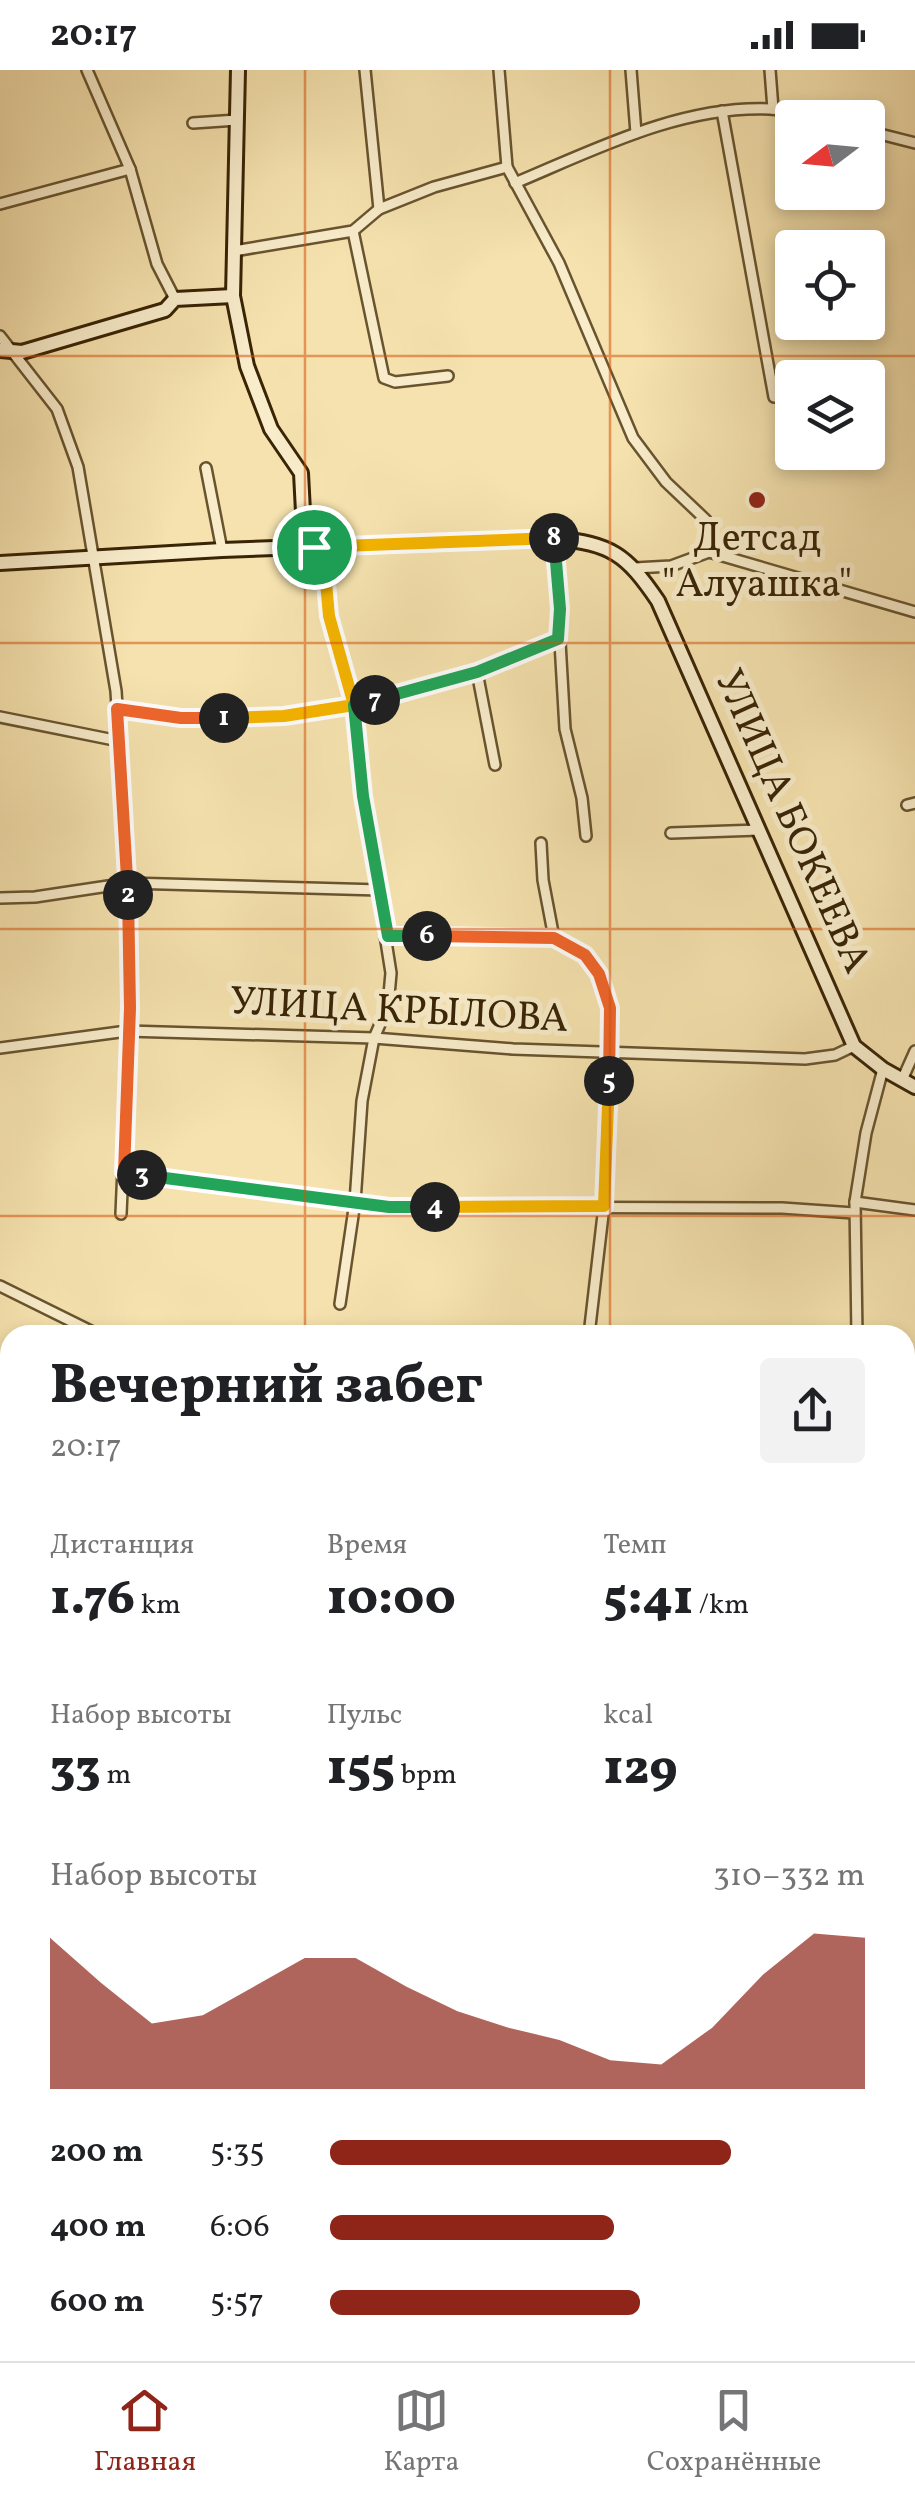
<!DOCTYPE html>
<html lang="ru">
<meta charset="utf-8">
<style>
body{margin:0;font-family:Vollkorn,serif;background:#f2f2f2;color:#202124;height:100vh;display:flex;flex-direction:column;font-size:38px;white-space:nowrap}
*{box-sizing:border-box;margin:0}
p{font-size:32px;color:#757577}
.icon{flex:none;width:55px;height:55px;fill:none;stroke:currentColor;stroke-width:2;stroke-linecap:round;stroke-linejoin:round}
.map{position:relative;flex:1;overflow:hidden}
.panel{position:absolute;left:0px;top:1255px;width:915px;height:1038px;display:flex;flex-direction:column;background:#fff;border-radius:30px 30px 0 0;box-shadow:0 5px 15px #0003}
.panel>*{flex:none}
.needle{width:65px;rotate:254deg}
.buttons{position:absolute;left:775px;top:30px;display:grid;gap:20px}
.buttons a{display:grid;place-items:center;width:110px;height:110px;border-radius:10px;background:#fff;box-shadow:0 5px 15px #0003;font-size:50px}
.pin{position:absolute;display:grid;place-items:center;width:85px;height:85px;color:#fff;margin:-42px;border:5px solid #fff;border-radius:50%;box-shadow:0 2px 10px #0007}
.km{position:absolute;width:50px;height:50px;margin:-25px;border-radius:50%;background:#222;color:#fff;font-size:28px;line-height:50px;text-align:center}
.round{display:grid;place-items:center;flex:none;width:105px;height:105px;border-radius:10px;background:#f2f2f2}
.summary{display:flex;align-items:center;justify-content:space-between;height:170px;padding:0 50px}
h1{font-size:55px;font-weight:800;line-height:75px}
.figures{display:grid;grid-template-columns:repeat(3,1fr);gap:15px;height:170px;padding:10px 50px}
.figures div{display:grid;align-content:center}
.figures b{font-size:50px;font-weight:800}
.figures small{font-size:28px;font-weight:400}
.figures p{font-size:28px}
.chart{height:280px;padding:20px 50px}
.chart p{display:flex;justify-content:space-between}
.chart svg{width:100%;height:180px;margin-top:10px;fill:#8f2418;opacity:.7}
ul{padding:0 50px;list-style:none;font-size:32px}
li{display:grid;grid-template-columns:160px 120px 1fr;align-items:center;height:75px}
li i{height:25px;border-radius:12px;background:#8f2418}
.status{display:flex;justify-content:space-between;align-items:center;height:70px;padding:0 50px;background:#fff;direction:ltr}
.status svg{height:28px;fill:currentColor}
.tabs{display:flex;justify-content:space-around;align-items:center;height:140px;border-top:2px solid #e0e0e0;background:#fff;font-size:28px;color:#757577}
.tabs a{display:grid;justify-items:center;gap:5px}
.tabs .current{color:#8f2418}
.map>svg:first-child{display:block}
</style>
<div class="status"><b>20:17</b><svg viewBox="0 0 49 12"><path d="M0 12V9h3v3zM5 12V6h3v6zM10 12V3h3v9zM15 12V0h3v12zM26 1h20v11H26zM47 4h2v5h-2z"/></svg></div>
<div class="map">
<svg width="915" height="2291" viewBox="0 0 915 2291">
<rect width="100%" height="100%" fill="#f5e2ae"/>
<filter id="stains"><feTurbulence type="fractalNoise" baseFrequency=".002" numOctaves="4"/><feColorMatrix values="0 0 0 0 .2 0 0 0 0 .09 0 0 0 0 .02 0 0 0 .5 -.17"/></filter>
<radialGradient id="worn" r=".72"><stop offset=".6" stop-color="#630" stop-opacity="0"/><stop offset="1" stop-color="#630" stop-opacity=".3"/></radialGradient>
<!-- grass -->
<g fill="#d5c291" stroke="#87734b" stroke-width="2.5">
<polygon points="0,1524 10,1526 10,1648 0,1645"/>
<rect x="905" y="2094" width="10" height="144"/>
</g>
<!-- water -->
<polygon fill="#b5a175" stroke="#836f48" stroke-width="2.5" points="915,2271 915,2291 667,2291 768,2282 905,2282 905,2272"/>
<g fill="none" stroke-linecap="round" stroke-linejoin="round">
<!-- river -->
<g stroke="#b5a175" stroke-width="18">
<polyline points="0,1353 10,1362"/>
<polyline points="905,1598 915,1595"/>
</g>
<defs>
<g id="street">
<polyline points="87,0 130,99 157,194 175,229"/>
<polyline points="365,0 379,139"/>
<polyline points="499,0 507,97 559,193 633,368 666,412 706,450 712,466 709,482 671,496 635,498"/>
<polyline points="631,0 636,63"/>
<polyline points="770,0 773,39"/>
<polyline points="722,41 774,327"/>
<polyline points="193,53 237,50"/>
<polyline points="868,61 915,73"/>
<path d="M515 113C594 80 681 35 770 39 783 40 796 45 808 48"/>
<polyline points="0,134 130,99"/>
<polyline points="353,161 384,308 395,312 448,306"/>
<polyline points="234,181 353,161 379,139 434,117 507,97"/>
<polyline points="0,266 57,339 78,397 116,621 128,813 130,939 121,1144"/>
<polyline points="206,398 222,480"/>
<polyline points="554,468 565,659 582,728 586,766"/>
<polyline points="315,477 324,491 329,546 354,635 363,726 391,903 388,936 374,968 362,1031 355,1132 340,1234"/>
<polyline points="709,482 915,542"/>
<polyline points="477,602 495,695"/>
<path d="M117 639C244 657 351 643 473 604 502 594 530 581 558 569"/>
<polyline points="0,647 119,671"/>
<polyline points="907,735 915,733"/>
<polyline points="671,763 759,760"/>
<polyline points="541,773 543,810 554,868"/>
<polyline points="0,828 35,827 128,813 380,820"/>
<polyline points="388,865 554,868 585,885 599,904 610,939 611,981 604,1136 589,1265"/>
<polyline points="0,978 127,961 374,968 513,979 805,989 835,985 854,976"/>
<polyline points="902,1010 915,981"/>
<polyline points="125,1102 389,1137 782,1138 854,1143"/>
<polyline points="855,1132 915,1140"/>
<polyline points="0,1216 99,1265"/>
<polyline points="857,1265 855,1132 866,1063 883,999"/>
<polyline points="905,1410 915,1412"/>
<polyline points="0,1500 10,1502"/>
<polyline points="905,1774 915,1790"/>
<polyline points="905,1873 915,1873"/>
</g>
<g id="secondary">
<polyline points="238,0 233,226 247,296 271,359 301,403 304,461 315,477"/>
<polyline points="0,280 22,282 165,240 175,229 233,226"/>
<path d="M0 493 222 480 554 468C612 474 626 484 658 531L854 976 883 999 915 1017"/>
<polyline points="905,2040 915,2041"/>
<polyline points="0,2151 10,2147"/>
</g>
</defs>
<!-- street casing -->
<use href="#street" stroke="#68542f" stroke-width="14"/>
<!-- secondary casing -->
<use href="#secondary" stroke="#392405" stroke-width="18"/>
<!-- street -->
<use href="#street" stroke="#f8ecca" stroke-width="9"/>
<!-- secondary -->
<use href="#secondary" stroke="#f8ecca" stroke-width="12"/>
</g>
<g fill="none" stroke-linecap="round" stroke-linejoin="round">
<defs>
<polyline id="split-1" points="224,648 284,646 354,635 329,546 324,491 314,477"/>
<polyline id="split-2" points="128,825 117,639 181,648 224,648"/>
<polyline id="split-3" points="128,825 130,938 124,1102 142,1105"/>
<polyline id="split-4" points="142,1105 389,1137 435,1137"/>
<polyline id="split-5" points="435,1137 604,1136 609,1011"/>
<polyline id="split-6" points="427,866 554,868 585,885 599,904 610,938 609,1011"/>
<polyline id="split-7" points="375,630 354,635 363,726 388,866 427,866"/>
<polyline id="split-8" points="375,630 477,602 558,569 560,539 554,468"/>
<polyline id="split-9" points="314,477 554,468"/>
</defs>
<!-- split-1 casing -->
<use href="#split-1" stroke="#fff" stroke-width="20"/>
<!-- split-2 casing -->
<use href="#split-2" stroke="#fff" stroke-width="20"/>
<!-- split-3 casing -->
<use href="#split-3" stroke="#fff" stroke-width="20"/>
<!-- split-4 casing -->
<use href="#split-4" stroke="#fff" stroke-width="20"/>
<!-- split-5 casing -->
<use href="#split-5" stroke="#fff" stroke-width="20"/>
<!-- split-6 casing -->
<use href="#split-6" stroke="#fff" stroke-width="20"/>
<!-- split-7 casing -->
<use href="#split-7" stroke="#fff" stroke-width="20"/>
<!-- split-8 casing -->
<use href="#split-8" stroke="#fff" stroke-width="20"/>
<!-- split-9 casing -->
<use href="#split-9" stroke="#fff" stroke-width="20"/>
<!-- split-1 -->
<use href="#split-1" stroke="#f5b400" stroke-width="12"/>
<!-- split-2 -->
<use href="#split-2" stroke="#f0652b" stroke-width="12"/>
<!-- split-3 -->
<use href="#split-3" stroke="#f0652b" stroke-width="12"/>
<!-- split-4 -->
<use href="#split-4" stroke="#22a559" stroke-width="12"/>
<!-- split-5 -->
<use href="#split-5" stroke="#f5b400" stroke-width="12"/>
<!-- split-6 -->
<use href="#split-6" stroke="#f0652b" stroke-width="12"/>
<!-- split-7 -->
<use href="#split-7" stroke="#22a559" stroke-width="12"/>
<!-- split-8 -->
<use href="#split-8" stroke="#22a559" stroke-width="12"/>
<!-- split-9 -->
<use href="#split-9" stroke="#f5b400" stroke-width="12"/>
</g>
<!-- grid -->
<path fill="none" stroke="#d6540b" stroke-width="2.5" stroke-opacity="0.55" d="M305 0V1265M610 0V1265M0 286H915M0 573H915M0 859H915M0 1146H915M0 1432H10M905 1432H915M0 1718H10M905 1718H915M0 2005H10M905 2005H915M305 2282V2291M610 2282V2291"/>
<!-- markers -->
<circle fill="#8f2418" stroke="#f8ecca" stroke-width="4" cx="757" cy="430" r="10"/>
<g text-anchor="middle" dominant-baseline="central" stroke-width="10" stroke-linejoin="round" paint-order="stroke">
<!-- poi labels -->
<g font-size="40" fill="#392405" stroke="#f8ecca">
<text x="757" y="470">Детсад<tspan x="757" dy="46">"Алуашка"</tspan></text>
</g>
<!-- street labels -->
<g font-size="40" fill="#392405" stroke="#f8ecca">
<text transform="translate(791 752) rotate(66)">УЛИЦА БОКЕЕВА</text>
<text transform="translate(399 942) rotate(3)">УЛИЦА КРЫЛОВА</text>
</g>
</g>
<rect width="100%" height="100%" filter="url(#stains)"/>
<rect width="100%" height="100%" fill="url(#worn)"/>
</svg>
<div class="buttons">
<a><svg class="needle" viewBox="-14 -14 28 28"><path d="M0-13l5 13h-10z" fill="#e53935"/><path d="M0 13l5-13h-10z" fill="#757577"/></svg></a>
<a><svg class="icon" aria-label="locate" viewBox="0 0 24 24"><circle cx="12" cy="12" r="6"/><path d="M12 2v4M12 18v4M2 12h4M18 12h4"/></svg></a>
<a><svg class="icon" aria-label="layers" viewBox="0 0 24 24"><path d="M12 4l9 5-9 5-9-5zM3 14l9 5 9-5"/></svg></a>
</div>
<div class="pin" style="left:314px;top:477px;background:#1e9e55"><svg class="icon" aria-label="arrive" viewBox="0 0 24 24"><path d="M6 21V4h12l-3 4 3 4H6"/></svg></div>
<b class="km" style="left:224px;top:648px">1</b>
<b class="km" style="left:128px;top:825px">2</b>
<b class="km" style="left:142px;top:1105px">3</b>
<b class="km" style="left:435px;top:1137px">4</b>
<b class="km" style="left:609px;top:1011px">5</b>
<b class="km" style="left:427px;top:866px">6</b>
<b class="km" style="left:375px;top:630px">7</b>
<b class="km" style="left:554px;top:468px">8</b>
<section class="panel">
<div class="summary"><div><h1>Вечерний забег</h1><p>20:17</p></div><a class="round"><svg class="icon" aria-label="share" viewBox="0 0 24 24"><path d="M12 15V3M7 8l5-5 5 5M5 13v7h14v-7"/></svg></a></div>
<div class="figures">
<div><p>Дистанция</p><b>1.76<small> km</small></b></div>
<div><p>Время</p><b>10:00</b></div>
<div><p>Темп</p><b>5:41<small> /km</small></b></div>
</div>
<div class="figures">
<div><p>Набор высоты</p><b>33<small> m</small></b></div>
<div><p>Пульс</p><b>155<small> bpm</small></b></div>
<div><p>kcal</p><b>129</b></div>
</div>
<div class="chart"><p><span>Набор высоты</span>310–332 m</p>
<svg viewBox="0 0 160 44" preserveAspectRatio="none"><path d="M0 44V7L10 18L20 28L30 26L40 19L50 12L60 12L70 19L80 25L90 29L100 32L110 37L120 38L130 29L140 16L150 6L160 7V44z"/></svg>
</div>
<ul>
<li><b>200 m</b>5:35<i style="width:75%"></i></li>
<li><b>400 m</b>6:06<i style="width:53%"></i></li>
<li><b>600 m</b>5:57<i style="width:58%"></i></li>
</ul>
</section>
</div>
<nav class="tabs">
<a class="current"><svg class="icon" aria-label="home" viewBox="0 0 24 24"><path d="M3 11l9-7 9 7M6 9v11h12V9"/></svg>Главная</a>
<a><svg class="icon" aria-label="map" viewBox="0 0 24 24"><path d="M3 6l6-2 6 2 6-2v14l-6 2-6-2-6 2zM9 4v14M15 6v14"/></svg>Карта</a>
<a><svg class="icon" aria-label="saved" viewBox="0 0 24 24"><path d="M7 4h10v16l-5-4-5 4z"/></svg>Сохранённые</a>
</nav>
